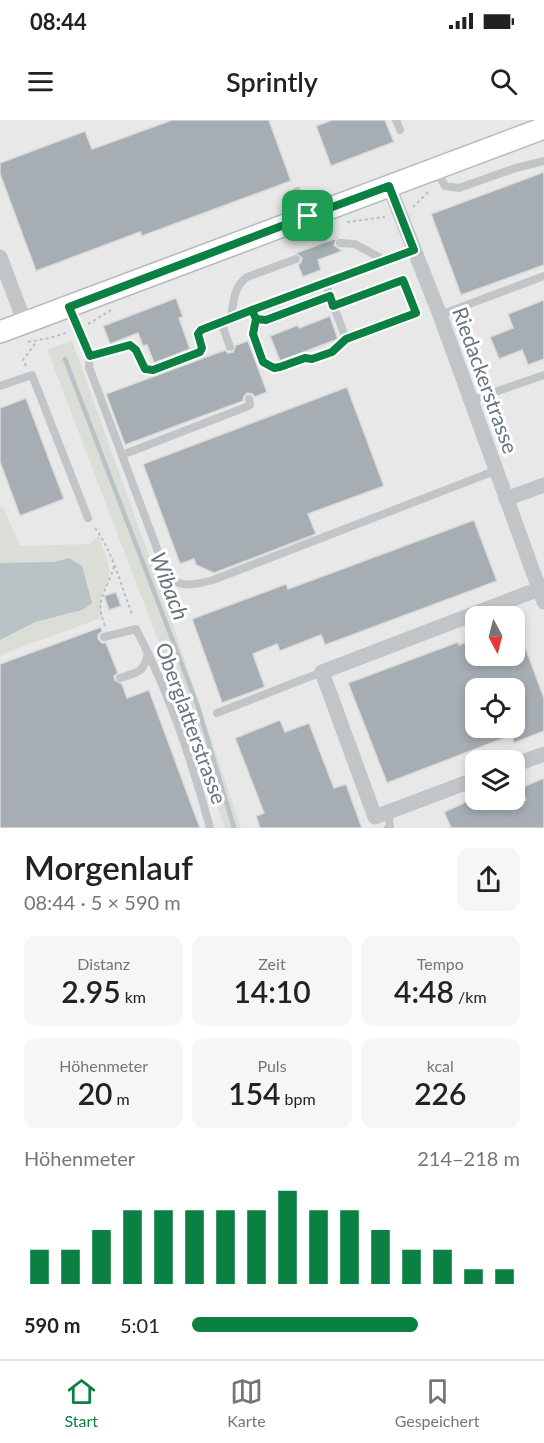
<!DOCTYPE html>
<html lang="de">
<meta charset="utf-8">
<style>
body{margin:0;font-family:Lato,sans-serif;background:#f6f6f6;color:#222;height:100vh;display:flex;flex-direction:column;font-size:22px;white-space:nowrap}
*{box-sizing:border-box;margin:0}
p{font-size:20px;color:#767676}
.icon{flex:none;width:33px;height:33px;fill:none;stroke:currentColor;stroke-width:2;stroke-linecap:round;stroke-linejoin:round}
.map{position:relative;height:708px;overflow:hidden}
.panel{display:flex;flex-direction:column;background:#fff;flex:1}
.panel>*{flex:none}
.needle{width:39px;rotate:173deg}
.fabs{position:absolute;left:465px;top:486px;display:grid;gap:12px}
.fabs a{display:grid;place-items:center;width:60px;height:60px;border-radius:12px;background:#fff;box-shadow:0 3px 9px #0003;font-size:30px}
.pin{position:absolute;display:grid;place-items:center;width:51px;height:51px;color:#fff;margin:-26px;border-radius:12px;box-shadow:0 3px 9px #0006}
.round{display:grid;place-items:center;flex:none;width:63px;height:63px;border-radius:12px;background:#f6f6f6}
.headline{display:flex;align-items:center;justify-content:space-between;height:102px;padding:0 24px}
h1{font-size:33px;font-weight:600;line-height:45px}
.stats{display:grid;grid-template-columns:repeat(3,1fr);gap:9px;height:102px;padding:6px 24px}
.stats div{display:grid;align-content:center;border-radius:12px;background:#f6f6f6;text-align:center}
.stats b{font-size:30px;font-weight:600}
.stats small{font-size:16px;font-weight:400}
.stats p{font-size:16px}
.chart{height:168px;padding:12px 24px}
.chart p{display:flex;justify-content:space-between}
.chart svg{width:100%;height:108px;margin-top:6px;stroke:#0b8043;stroke-width:6}
ul{padding:0 24px;list-style:none;font-size:20px}
li{display:grid;grid-template-columns:96px 72px 1fr;align-items:center;height:45px}
li i{height:15px;border-radius:8px;background:#0b8043}
.status{display:flex;justify-content:space-between;align-items:center;height:42px;padding:0 30px;background:#fff;direction:ltr}
.status svg{height:16px;fill:currentColor}
header{display:flex;justify-content:space-between;align-items:center;height:78px;padding:0 24px;background:#fff;font-size:27px;font-weight:600}
.tab-bar{display:flex;justify-content:space-around;align-items:center;height:84px;border-top:2px solid #e0e0e0;background:#fff;font-size:16px;color:#767676}
.tab-bar a{display:grid;justify-items:center;gap:3px}
.tab-bar .selected{color:#0b8043}
.map>svg:first-child{display:block}
</style>
<div class="status"><b>08:44</b><svg viewBox="0 0 49 12"><path d="M0 12V9h3v3zM5 12V6h3v6zM10 12V3h3v9zM15 12V0h3v12zM26 1h20v11H26zM47 4h2v5h-2z"/></svg></div>
<header><svg class="icon" aria-label="menu" viewBox="0 0 24 24"><path d="M4 6h16M4 12h16M4 18h16"/></svg>Sprintly<svg class="icon" aria-label="search" viewBox="0 0 24 24"><circle cx="10" cy="10" r="6"/><path d="M15 15l6 6"/></svg></header>
<div class="map">
<svg width="544" height="708" viewBox="0 0 544 708">
<rect width="100%" height="100%" fill="#f9f9f7"/>
<!-- built -->
<path fill="#e7e8e7" fill-rule="evenodd" d="M0 0H544V708H0ZM476 496H514V536H476ZM476 568H514V608H476ZM476 640H514V680H476Z"/>
<!-- green -->
<g fill="#daded7">
<polygon points="72,221 161,470 241,708 224,708 206,646 47,229"/>
<polygon points="3,387 20,426 90,424 99,416 110,451 108,464 101,474 101,498 0,535 0,388"/>
</g>
<!-- water -->
<polygon fill="#b9c3c6" points="69,438 82,446 92,483 82,490 35,502 0,520 0,443 54,442"/>
<g fill="none" stroke-linecap="round" stroke-linejoin="round">
<!-- stream -->
<polyline stroke="#b9c3c6" stroke-width="4.5" points="65,239 197,584 234,708"/>
</g>
<!-- building -->
<g fill="#a7aeb3" stroke="#dbdbd9" stroke-width="1.5" fill-rule="evenodd">
<polygon points="172,0 269,0 291,61 142,116 140,112 36,151 0,54 0,43 85,11 92,29"/>
<polygon points="332,0 385,0 394,22 331,46 316,6"/>
<polygon points="544,52 544,145 461,175 431,94"/>
<polygon points="337,118 334,125 342,131 318,140 321,150 303,157 298,145 301,142 302,138 296,133"/>
<polygon points="176,178 183,197 179,198 190,229 154,243 147,225 143,226 138,213 110,224 103,206"/>
<polygon points="544,180 544,239 528,245 522,230 499,239 490,217 513,208 508,194"/>
<polygon points="330,196 338,219 280,241 270,216 298,205 299,208"/>
<polygon points="248,221 267,272 255,277 252,274 247,273 244,276 243,281 125,325 106,274 225,230 228,233 233,232 236,225"/>
<polygon points="347,267 384,366 308,394 316,414 214,453 196,445 194,439 180,444 143,344"/>
<polygon points="26,278 64,379 20,396 0,342 0,288"/>
<polygon points="474,400 497,461 325,525 321,515 280,531 277,524 253,534 265,567 222,583 192,499 286,464 288,469"/>
<polygon points="116,472 121,486 109,490 104,476"/>
<path d="M516 502 544 578V611L514 623 512 615 387 663 348 563 458 522 459 525 476 518V536H514ZM476 568H514V608H476Z"/>
<polygon points="101,507 102,511 98,515 98,519 102,523 106,523 118,553 114,556 115,560 122,564 127,578 149,570 200,708 0,708 0,544"/>
<polygon points="280,600 285,612 309,603 334,668 346,664 362,708 260,708 256,696 264,693 235,618"/>
<polygon points="544,658 544,708 451,708 444,692 470,680 526,680 521,668"/>
</g>
<g fill="none" stroke-linecap="round" stroke-linejoin="round">
<defs>
<polyline id="secondary" points="0,212 544,8"/>
</defs>
<!-- secondary casing -->
<use href="#secondary" stroke="#b4b9bc" stroke-width="24"/>
<!-- path -->
<g stroke="#bbbec0" stroke-width="2" stroke-dasharray="3 3" stroke-linecap="butt">
<polyline points="413,87 428,72"/>
<polyline points="347,102 385,97"/>
<polyline points="88,204 111,190"/>
<polyline points="28,222 50,218 69,212"/>
<polyline points="26,246 23,240 37,221"/>
<path d="M95 408C113 432 121 466 132 494"/>
<path d="M105 506C93 476 108 472 114 446"/>
</g>
<!-- service -->
<g stroke="#c1c5c8" stroke-width="8">
<polyline points="396,0 400,10"/>
<polyline points="436,50 445,66 459,68 516,48 544,41"/>
<polyline points="297,71 307,94"/>
<polyline points="340,123 355,124 384,140"/>
<polyline points="334,186 403,160 416,193 346,219"/>
<polyline points="70,188 90,236 130,225 136,230 145,249 153,250 200,232 202,228 199,213 204,208 384,140 414,131"/>
<polyline points="252,190 256,199 253,214 263,242 269,246 280,247 305,238 312,239 332,232 346,219 325,163"/>
<polyline points="440,195 544,156"/>
<path d="M231 198C233 183 234 166 247 157L296 139"/>
<polyline points="256,199 266,200 330,176"/>
<polyline points="221,202 230,227"/>
<path d="M90 236 89 247 165 450C175 470 194 465 213 460L497 350"/>
<polyline points="0,266 32,255 88,398"/>
<polyline points="472,280 544,255"/>
<polyline points="122,335 246,287 250,285 249,279"/>
<path d="M104 517 136 509C168 570 192 641 210 708"/>
<path d="M120 558C138 552 144 553 148 533"/>
<polyline points="217,593 322,552"/>
<polyline points="388,692 390,707 388,708"/>
</g>
<!-- minor -->
<g stroke="#c1c5c8" stroke-width="15">
<polyline points="389,66 440,195 544,482"/>
<polyline points="0,137 25,203"/>
<polyline points="506,379 544,365"/>
<polyline points="514,645 544,634"/>
<polyline points="476,659 375,697 322,552 539,469"/>
</g>
<!-- secondary -->
<use href="#secondary" stroke="#fff" stroke-width="21"/>
</g>
<g fill="none" stroke-linecap="round" stroke-linejoin="round">
<defs>
<polyline id="route" points="308,96 69,187 90,236 130,225 136,230 145,249 153,250 200,232 202,228 198,214 201,210 252,190 256,199 266,200 330,176 333,186 403,160 416,193 346,219 332,232 312,239 305,238 280,247 274,248 263,242 253,214 256,199 252,190 414,130 389,66 308,96"/>
</defs>
<!-- route casing -->
<use href="#route" stroke="#fff" stroke-width="12"/>
<!-- route -->
<use href="#route" stroke="#0b8043" stroke-width="8"/>
</g>
<g text-anchor="middle" dominant-baseline="central" stroke-width="6" stroke-linejoin="round" paint-order="stroke">
<!-- street labels -->
<g font-size="21" fill="#67767e" stroke="#fff">
<text transform="translate(486 260) rotate(70)">Riedackerstrasse</text>
<text transform="translate(192 603) rotate(70)">Oberglatterstrasse</text>
</g>
<!-- water labels -->
<g font-size="22" font-style="italic" fill="#637478" stroke="#fff">
<text transform="translate(170 466) rotate(69)">Wibach</text>
</g>
</g>
</svg>
<div class="fabs">
<a><svg class="needle" viewBox="-14 -14 28 28"><path d="M0-13l5 13h-10z" fill="#e53935"/><path d="M0 13l5-13h-10z" fill="#767676"/></svg></a>
<a><svg class="icon" aria-label="locate" viewBox="0 0 24 24"><circle cx="12" cy="12" r="6"/><path d="M12 2v4M12 18v4M2 12h4M18 12h4"/></svg></a>
<a><svg class="icon" aria-label="layers" viewBox="0 0 24 24"><path d="M12 4l9 5-9 5-9-5zM3 14l9 5 9-5"/></svg></a>
</div>
<div class="pin" style="left:308px;top:96px;background:#1e9e55"><svg class="icon" aria-label="arrive" viewBox="0 0 24 24"><path d="M6 21V4h12l-3 4 3 4H6"/></svg></div>
</div>
<section class="panel">
<div class="headline"><div><h1>Morgenlauf</h1><p>08:44 · 5 × 590 m</p></div><a class="round"><svg class="icon" aria-label="share" viewBox="0 0 24 24"><path d="M12 15V3M7 8l5-5 5 5M5 13v7h14v-7"/></svg></a></div>
<div class="stats">
<div><p>Distanz</p><b>2.95<small> km</small></b></div>
<div><p>Zeit</p><b>14:10</b></div>
<div><p>Tempo</p><b>4:48<small> /km</small></b></div>
</div>
<div class="stats">
<div><p>Höhenmeter</p><b>20<small> m</small></b></div>
<div><p>Puls</p><b>154<small> bpm</small></b></div>
<div><p>kcal</p><b>226</b></div>
</div>
<div class="chart"><p><span>Höhenmeter</span>214–218 m</p>
<svg viewBox="0 0 160 44" preserveAspectRatio="none"><path d="M5 44V30M15 44V30M25 44V22M35 44V14M45 44V14M55 44V14M65 44V14M75 44V14M85 44V6M95 44V14M105 44V14M115 44V22M125 44V30M135 44V30M145 44V38M155 44V38"/></svg>
</div>
<ul>
<li><b>590 m</b>5:01<i style="width:69%"></i></li>
</ul>
</section>
<nav class="tab-bar">
<a class="selected"><svg class="icon" aria-label="home" viewBox="0 0 24 24"><path d="M3 11l9-7 9 7M6 9v11h12V9"/></svg>Start</a>
<a><svg class="icon" aria-label="map" viewBox="0 0 24 24"><path d="M3 6l6-2 6 2 6-2v14l-6 2-6-2-6 2zM9 4v14M15 6v14"/></svg>Karte</a>
<a><svg class="icon" aria-label="saved" viewBox="0 0 24 24"><path d="M7 4h10v16l-5-4-5 4z"/></svg>Gespeichert</a>
</nav>
